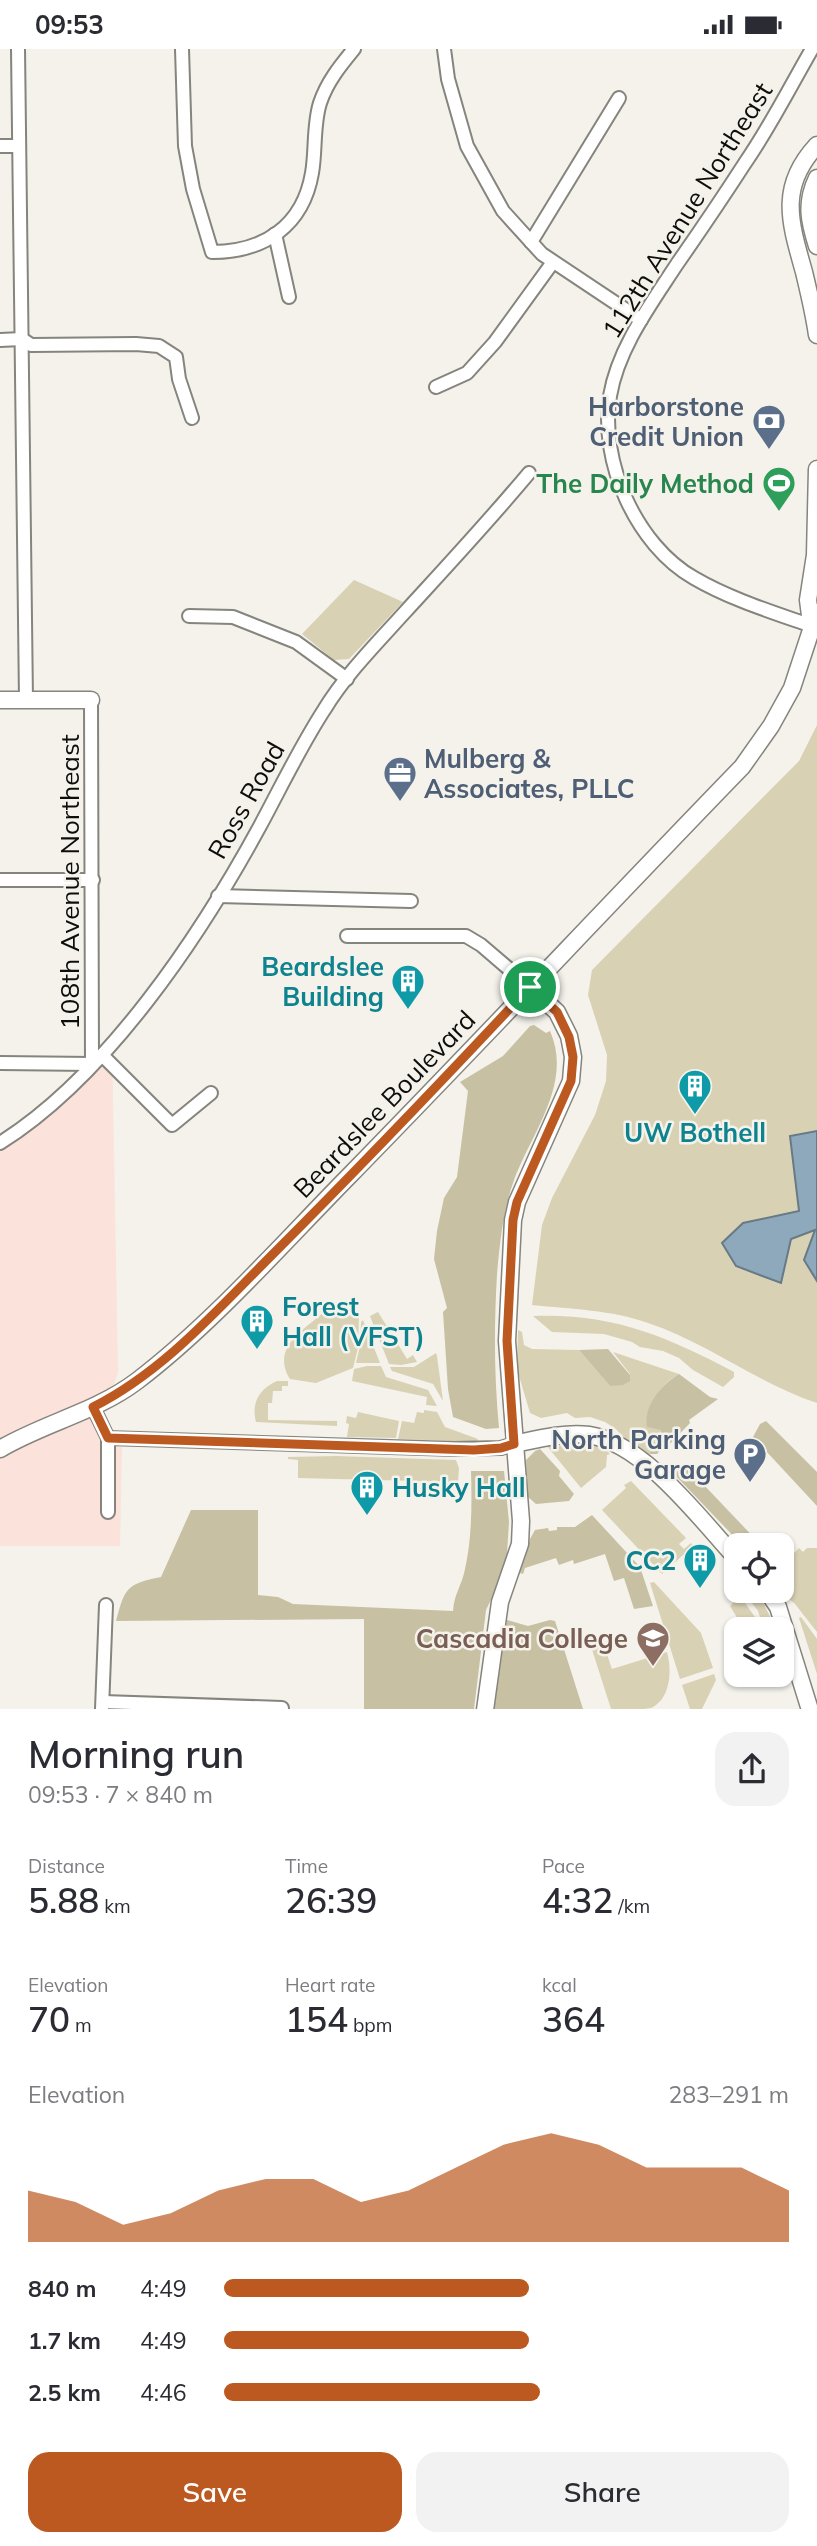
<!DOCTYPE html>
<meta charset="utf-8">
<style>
body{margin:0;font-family:Mulish,sans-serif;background:#f2f2f3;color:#2b2b33;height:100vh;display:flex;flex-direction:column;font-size:26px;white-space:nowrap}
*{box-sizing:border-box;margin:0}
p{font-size:23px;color:#7c7c81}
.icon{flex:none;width:38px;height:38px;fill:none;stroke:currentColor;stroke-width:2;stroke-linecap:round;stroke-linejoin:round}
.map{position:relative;height:1660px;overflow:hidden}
.sheet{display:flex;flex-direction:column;background:#fff;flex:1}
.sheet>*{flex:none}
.fabs{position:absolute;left:724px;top:1484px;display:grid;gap:14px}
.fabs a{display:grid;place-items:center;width:70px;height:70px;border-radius:14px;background:#fff;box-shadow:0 2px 5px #0004;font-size:35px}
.pin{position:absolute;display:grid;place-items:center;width:60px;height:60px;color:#fff;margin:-30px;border:4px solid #fff;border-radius:50%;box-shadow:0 2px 7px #0007}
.round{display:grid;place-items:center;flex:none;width:74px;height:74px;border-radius:21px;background:#f2f2f3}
.overview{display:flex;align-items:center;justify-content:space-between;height:119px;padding:0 28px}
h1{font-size:38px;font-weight:600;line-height:52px}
.metrics{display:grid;grid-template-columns:repeat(3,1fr);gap:10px;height:119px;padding:7px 28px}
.metrics div{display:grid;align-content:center}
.metrics b{font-size:35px;font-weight:600}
.metrics small{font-size:19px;font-weight:400}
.metrics p{font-size:19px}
.chart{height:196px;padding:14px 28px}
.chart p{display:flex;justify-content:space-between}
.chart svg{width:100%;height:126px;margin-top:7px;fill:#bc5921;opacity:.7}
.primary-button{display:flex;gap:14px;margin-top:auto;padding:14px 28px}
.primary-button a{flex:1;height:80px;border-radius:21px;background:#bc5921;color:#fff;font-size:28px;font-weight:600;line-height:80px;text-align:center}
.primary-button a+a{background:#f2f2f3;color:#2b2b33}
ul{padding:0 28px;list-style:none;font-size:23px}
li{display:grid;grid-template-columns:112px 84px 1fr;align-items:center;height:52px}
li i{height:18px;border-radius:9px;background:#bc5921}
.status{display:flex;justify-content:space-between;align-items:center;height:49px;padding:0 35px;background:#fff;direction:ltr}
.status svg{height:19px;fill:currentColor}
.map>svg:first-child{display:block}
</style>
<div class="status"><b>09:53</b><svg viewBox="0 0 49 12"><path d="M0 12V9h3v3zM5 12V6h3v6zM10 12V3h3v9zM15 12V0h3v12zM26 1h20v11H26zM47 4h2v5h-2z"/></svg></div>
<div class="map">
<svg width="817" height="1661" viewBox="0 0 817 1661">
<rect width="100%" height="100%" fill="#f4f2eb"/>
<!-- commercial -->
<polygon fill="#fbe2da" points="112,996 118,1323 109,1350 94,1358 108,1389 122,1399 120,1497 0,1497 0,1095"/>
<!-- green -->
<g fill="#d9d1b4">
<polygon points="354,531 403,553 349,610 334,611 302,585"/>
<path d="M817 676V1354C757 1334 708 1294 648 1274 612 1261 571 1260 532 1256L542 1176 552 1149 595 1066 606 1032 607 1006 588 946 592 921 799 712Z"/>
<path d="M325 1262H338L359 1268 358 1299 353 1319 316 1334 290 1330C271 1298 303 1282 325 1262Z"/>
<polygon points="378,1263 407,1310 413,1306 417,1313 401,1316 389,1315 370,1267"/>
<path d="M533 1267C612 1264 666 1287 734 1323V1328L723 1338 693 1321 679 1309 663 1302 640 1298 632 1293 604 1285 552 1283Z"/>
<polygon points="363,1271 380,1314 356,1314 360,1297 361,1273"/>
<path d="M518 1281 522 1283 524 1296 532 1300 579 1301 610 1337 630 1325 613 1303 679 1325C663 1333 657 1345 649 1361L656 1379 662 1381V1387L649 1405 623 1388 616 1380 605 1373 590 1368 575 1369 567 1364 541 1369 530 1364 517 1320Z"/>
<polygon points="436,1304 437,1307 443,1352 433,1335 392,1322 390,1318 414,1318"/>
<polygon points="367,1317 381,1317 386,1328 428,1341 437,1357 426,1356 427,1348 352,1332 354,1320"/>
<path d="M277 1332H288V1337H282V1342H273L272 1354H268V1371L337 1372V1377L256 1373C251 1354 259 1340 277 1332Z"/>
<polygon points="424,1361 437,1363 445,1378 478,1390 476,1393 398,1390 402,1372 414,1374 417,1363 424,1364"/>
<polygon points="358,1363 399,1372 396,1389 347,1388 349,1375 346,1374 347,1367 356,1369"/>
<polygon points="582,1395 603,1398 610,1405 607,1406 606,1418 581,1439 547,1397"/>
<polygon points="336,1407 456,1411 459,1419 458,1433 298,1429 298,1411 288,1410 288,1408"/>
<polygon points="631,1432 686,1489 679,1495 684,1500 691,1494 693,1497 662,1525 602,1461 626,1439 624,1436"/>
<polygon points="799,1499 803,1503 807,1499 817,1499 817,1583 795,1555 780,1542 782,1542 782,1516"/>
<polygon points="654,1533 701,1584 713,1619 680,1630 650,1534"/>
<polygon points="748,1542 757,1542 759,1545 776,1580 764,1580 758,1562 745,1545"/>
<polygon points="740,1547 755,1568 739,1572 730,1557"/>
<polygon points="801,1568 817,1590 817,1625 799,1569"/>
<path d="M598 1588 599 1591H602L612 1620 667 1603C672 1621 671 1650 651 1659 641 1661 623 1661 611 1660L589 1591Z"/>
<polygon points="714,1625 716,1631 702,1660 690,1660 682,1636"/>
</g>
<!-- forest -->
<g fill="#c7c0a2">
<path d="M534 976 546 984 550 982C573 1034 532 1083 514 1131 503 1162 500 1192 497 1225 494 1277 494 1326 499 1379L486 1380 453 1368 448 1340 443 1263 447 1259 434 1210 437 1182 444 1149 457 1128 468 1042 460 1033 503 1007 530 977Z"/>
<polygon points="608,1300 630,1326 630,1332 623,1336 610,1337 579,1301"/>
<path d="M679 1325 710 1348 718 1350 689 1371 690 1374 668 1397H664L657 1405H649L662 1387 661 1381 647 1378C643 1357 662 1335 679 1325Z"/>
<polygon points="766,1372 817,1423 817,1457 753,1388 760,1375"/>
<polygon points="540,1400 560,1422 559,1427 574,1445 569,1452 536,1455 527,1447 526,1411 535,1402"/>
<polygon points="683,1414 761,1496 742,1496 675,1426"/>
<path d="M471 1422H504L509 1473 506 1520 486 1561 474 1660H364V1570L116 1572C125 1539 126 1535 161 1528L191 1461H258V1546L278 1548 293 1555 453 1562C454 1545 462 1536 465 1520 472 1489 472 1454 471 1422Z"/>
<polygon points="592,1466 640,1518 653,1557 634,1560 624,1529 614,1532 605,1505 574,1515 573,1511 559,1516 556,1509 525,1519 523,1525 520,1524 530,1490 535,1481 548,1479 549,1482 557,1481 557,1478 575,1478"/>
<polygon points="507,1571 528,1577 550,1571 555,1572 583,1660 494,1660"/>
</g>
<!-- water -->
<polygon fill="#8da9bb" stroke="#677a86" stroke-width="2" points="817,1082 817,1232 804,1211 815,1181 791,1190 781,1234 736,1217 722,1194 743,1174 799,1162 790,1087"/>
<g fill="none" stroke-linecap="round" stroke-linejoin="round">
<defs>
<g id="street">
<polyline points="18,0 26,651"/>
<path d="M182 0 185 97 193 140 212 203C264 203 303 177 312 124 316 102 313 76 320 54 327 33 340 17 354 0"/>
<polyline points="444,0 448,30 467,97 503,162 542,205 641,271"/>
<polyline points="0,97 19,97"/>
<polyline points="275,185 289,248"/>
<polyline points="531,193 619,49"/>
<polyline points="0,291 22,290 31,296 136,295 159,297 176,308 179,330 192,369"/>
<polyline points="436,338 467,324 495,293 553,213"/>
<polyline points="189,567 233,568 296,593 347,630"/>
<path d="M812 577C772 563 730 550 694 529 636 496 599 412 610 347 618 299 651 255 677 215 700 182 723 148 745 114 770 78 790 38 812 0"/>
<polyline points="0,831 93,831"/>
<polyline points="218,847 411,852"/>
<polyline points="347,887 466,887 481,896 530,938"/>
<polyline points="102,1006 172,1076 211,1044"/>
<polyline points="0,1014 92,1015 91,651"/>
<path d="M0 1094C107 1027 200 887 260 777 281 738 300 698 324 661 346 625 377 594 405 563 447 517 489 472 529 424"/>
<polyline points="93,1358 108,1389 108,1463"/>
<polyline points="108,1389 454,1400 501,1399 514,1395"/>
<polyline points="103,1653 282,1659"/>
<polyline points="102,1660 106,1556"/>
</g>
<g id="secondary">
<path d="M817 96C778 138 790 173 804 223 809 244 814 264 817 286"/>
<path d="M817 129C805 154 809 172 817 197"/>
<polyline points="811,574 808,551 815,506 817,420"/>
<polyline points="0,651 91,651"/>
<path d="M514 1395C538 1390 564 1383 589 1386 644 1394 700 1470 737 1510"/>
<path d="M0 1400C44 1374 96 1363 137 1332 213 1274 283 1194 350 1126 482 991 611 853 742 718L771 677 792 639 817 563"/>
<polyline points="767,1542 778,1558 810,1661"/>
<polyline points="485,1661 500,1553 520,1495 521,1472 507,1292 513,1171 517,1153 571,1032 573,1008 569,987 557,963 530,938"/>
</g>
</defs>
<!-- street casing -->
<use href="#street" stroke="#85847d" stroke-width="16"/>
<!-- secondary casing -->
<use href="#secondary" stroke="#85847d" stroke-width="19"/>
<!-- street -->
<use href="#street" stroke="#fff" stroke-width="12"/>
<!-- secondary -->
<use href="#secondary" stroke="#fff" stroke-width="16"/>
</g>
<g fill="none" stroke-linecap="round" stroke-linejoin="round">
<defs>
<path id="route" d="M530 938 557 963 569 988 573 1008 571 1032 517 1153 513 1171 507 1292 514 1395 501 1399 474 1401 108 1389 93 1358C163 1323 217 1261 271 1207 359 1119 445 1029 530 938Z"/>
</defs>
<!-- route casing -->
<use href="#route" stroke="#fff" stroke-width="14"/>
<!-- route -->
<use href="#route" stroke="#bc5921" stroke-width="9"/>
</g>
<!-- icons -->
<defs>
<symbol id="bank-pin" viewBox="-11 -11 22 30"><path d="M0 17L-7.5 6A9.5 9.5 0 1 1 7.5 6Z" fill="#5c6f8a" stroke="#f4f2eb"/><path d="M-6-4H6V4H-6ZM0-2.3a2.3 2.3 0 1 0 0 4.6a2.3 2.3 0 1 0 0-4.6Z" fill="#fff"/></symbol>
<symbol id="stadium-pin" viewBox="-11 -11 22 30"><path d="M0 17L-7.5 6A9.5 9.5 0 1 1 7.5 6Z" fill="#2e9e5b" stroke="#f4f2eb"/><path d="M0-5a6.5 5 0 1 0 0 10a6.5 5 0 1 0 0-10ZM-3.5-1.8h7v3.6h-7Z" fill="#fff"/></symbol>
<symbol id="office-pin" viewBox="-11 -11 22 30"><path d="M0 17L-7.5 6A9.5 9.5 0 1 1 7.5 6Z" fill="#5c6f8a" stroke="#f4f2eb"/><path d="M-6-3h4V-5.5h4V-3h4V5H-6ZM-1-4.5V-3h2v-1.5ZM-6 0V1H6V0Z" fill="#fff"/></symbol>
<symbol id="building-pin" viewBox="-11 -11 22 30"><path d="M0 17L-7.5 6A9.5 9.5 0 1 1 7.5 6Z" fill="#0f9aa8" stroke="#f4f2eb"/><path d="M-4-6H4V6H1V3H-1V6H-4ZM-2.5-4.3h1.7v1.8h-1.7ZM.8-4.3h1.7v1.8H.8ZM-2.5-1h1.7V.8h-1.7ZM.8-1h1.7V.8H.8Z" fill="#fff"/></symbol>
<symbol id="parking-pin" viewBox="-11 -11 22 30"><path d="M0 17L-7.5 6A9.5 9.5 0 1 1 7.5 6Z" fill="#5c6f8a" stroke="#f4f2eb"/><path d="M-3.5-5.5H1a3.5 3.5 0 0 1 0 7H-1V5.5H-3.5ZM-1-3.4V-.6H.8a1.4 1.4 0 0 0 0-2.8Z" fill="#fff"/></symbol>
<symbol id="university-pin" viewBox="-11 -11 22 30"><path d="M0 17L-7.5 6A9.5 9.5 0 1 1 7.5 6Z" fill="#8d6e63" stroke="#f4f2eb"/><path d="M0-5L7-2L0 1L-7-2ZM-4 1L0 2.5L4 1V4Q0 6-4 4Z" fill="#fff"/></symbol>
</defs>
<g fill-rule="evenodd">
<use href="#bank-pin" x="750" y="353" width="38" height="52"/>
<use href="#stadium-pin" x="760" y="415" width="38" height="52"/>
<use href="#office-pin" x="381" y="705" width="38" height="52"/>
<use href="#building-pin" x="389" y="913" width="38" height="52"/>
<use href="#building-pin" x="676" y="1018" width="38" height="52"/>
<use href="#building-pin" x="238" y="1253" width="38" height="52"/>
<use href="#parking-pin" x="731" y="1386" width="38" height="52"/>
<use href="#building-pin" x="348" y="1419" width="38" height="52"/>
<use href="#building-pin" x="681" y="1492" width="38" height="52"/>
<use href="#university-pin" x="634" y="1570" width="38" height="52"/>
</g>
<g text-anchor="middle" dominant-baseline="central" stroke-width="5" stroke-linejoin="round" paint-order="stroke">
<!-- street labels -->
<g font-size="26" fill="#0d0d0b" stroke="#f4f2eb">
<text transform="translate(687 161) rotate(-58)">112th Avenue Northeast</text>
<text transform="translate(246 751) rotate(-61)">Ross Road</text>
<text transform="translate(69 833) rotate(-90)">108th Avenue Northeast</text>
<text transform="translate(384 1055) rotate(-46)">Beardslee Boulevard</text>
</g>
<!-- service labels -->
<g font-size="26" font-weight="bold" fill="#4e5e75" stroke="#f4f2eb" text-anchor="end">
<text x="744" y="357">Harborstone<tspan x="744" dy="30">Credit Union</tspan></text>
<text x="424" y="709" text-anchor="start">Mulberg &amp;<tspan x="424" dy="30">Associates, PLLC</tspan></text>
<text x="726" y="1390">North Parking<tspan x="726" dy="30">Garage</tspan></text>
</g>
<!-- leisure labels -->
<g font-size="26" font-weight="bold" fill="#27864d" stroke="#f4f2eb" text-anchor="end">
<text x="754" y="434">The Daily Method</text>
</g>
<!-- culture labels -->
<g font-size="26" font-weight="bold" fill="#0d838f" stroke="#f4f2eb" text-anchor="end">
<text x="384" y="917">Beardslee<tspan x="384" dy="30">Building</tspan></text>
<text x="695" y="1083" text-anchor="middle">UW Bothell</text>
<text x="282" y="1257" text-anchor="start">Forest<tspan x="282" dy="30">Hall (VFST)</tspan></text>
<text x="392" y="1438" text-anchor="start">Husky Hall</text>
<text x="676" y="1511">CC2</text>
</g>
<!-- education labels -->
<g font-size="26" font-weight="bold" fill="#785e54" stroke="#f4f2eb" text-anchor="end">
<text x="628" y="1589">Cascadia College</text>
</g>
</g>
</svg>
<div class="fabs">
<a><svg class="icon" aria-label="locate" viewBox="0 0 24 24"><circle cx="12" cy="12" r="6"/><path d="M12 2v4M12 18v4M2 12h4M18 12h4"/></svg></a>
<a><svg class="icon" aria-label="layers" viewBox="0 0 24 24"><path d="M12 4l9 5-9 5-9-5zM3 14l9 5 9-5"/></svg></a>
</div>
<div class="pin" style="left:530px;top:938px;background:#1e9e55"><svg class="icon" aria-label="arrive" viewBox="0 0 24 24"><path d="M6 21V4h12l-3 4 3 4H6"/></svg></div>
</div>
<section class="sheet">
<div class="overview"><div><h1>Morning run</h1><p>09:53 · 7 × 840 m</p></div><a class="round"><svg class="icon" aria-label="share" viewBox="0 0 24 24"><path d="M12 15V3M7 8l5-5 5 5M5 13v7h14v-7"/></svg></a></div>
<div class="metrics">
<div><p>Distance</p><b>5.88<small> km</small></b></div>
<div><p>Time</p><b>26:39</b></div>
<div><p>Pace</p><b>4:32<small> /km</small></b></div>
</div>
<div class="metrics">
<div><p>Elevation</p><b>70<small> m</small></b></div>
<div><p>Heart rate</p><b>154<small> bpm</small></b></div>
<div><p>kcal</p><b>364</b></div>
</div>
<div class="chart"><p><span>Elevation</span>283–291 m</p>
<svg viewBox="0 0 160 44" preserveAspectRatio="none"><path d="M0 44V26L10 30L20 38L30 34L40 26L50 22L60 22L70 30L80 26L90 18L100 10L110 6L120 10L130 18L140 18L150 18L160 26V44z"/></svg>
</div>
<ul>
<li><b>840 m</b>4:49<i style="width:54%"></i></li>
<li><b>1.7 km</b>4:49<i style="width:54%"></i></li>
<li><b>2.5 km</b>4:46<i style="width:56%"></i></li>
</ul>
<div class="primary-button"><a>Save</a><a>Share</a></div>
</section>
